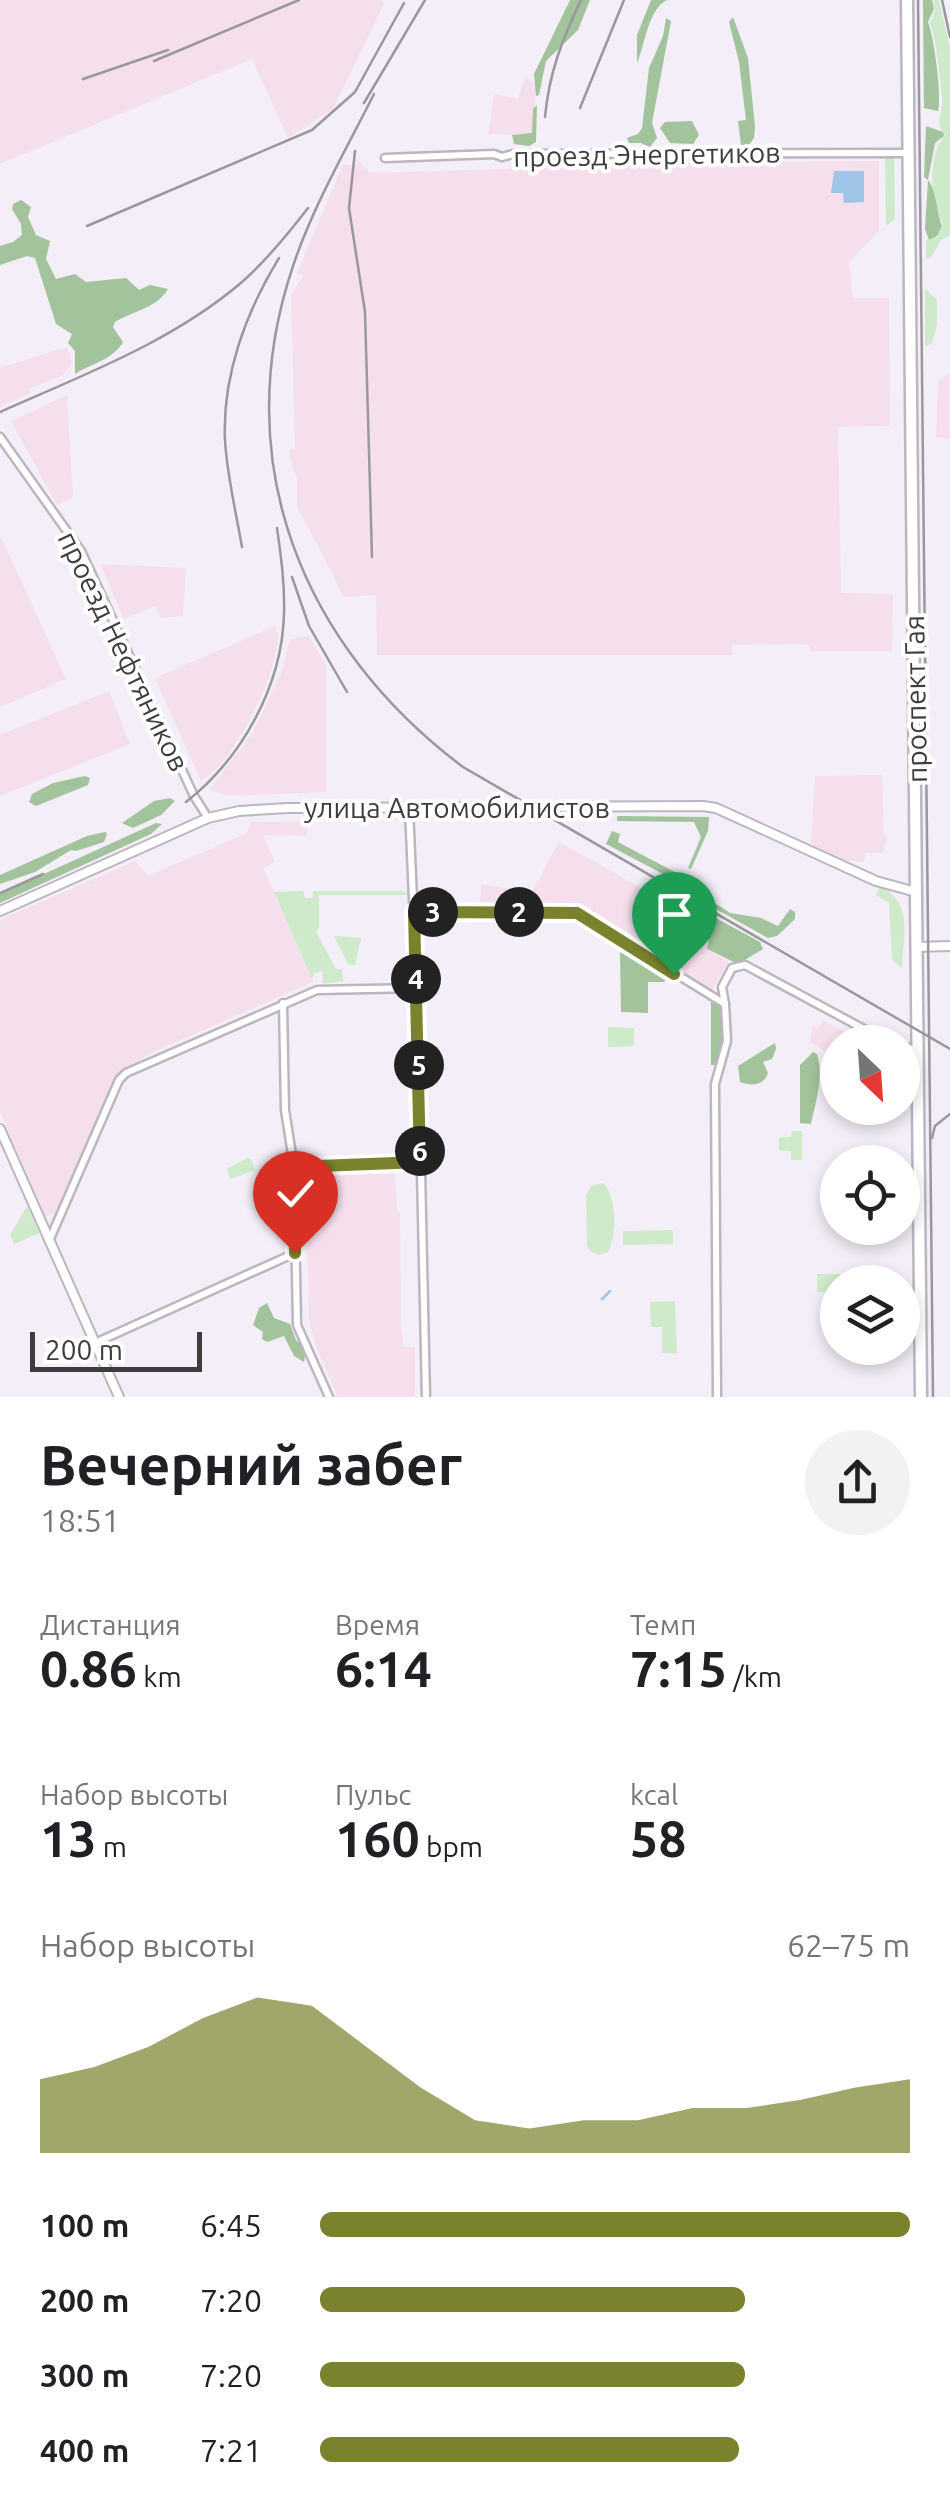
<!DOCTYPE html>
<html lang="ru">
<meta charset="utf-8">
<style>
body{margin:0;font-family:Ubuntu,sans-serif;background:#f2f2f2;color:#202124;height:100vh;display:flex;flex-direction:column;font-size:38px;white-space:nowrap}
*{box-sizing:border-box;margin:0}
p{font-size:32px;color:#757577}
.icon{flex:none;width:55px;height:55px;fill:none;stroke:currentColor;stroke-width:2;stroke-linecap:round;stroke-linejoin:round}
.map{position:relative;height:1397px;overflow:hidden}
.details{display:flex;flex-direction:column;background:#fff;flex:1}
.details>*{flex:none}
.needle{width:65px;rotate:155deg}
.buttons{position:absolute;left:820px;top:1025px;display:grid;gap:20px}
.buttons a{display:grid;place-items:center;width:100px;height:100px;border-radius:50%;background:#fff;box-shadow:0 5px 15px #0003;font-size:50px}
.scale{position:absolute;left:30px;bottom:25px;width:172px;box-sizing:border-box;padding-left:10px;border:5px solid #3e3c3f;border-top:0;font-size:28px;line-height:35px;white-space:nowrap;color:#3e3c3f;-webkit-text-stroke:8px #fff;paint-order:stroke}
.pin{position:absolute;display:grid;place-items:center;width:85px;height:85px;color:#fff;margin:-102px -42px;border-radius:50% 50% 50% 0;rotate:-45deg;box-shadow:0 0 10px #0007}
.pin .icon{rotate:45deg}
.km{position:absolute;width:50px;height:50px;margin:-25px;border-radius:50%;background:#222;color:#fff;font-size:28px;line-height:50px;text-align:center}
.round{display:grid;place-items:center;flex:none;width:105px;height:105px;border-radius:52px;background:#f2f2f2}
.head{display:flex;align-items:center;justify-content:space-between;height:170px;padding:0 40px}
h1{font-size:55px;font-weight:700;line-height:75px}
.figures{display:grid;grid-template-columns:repeat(3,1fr);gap:15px;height:170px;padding:10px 40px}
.figures div{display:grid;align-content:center}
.figures b{font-size:50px;font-weight:700}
.figures small{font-size:28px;font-weight:400}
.figures p{font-size:28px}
.chart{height:280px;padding:20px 40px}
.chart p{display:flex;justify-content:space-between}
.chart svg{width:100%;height:180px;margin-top:10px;fill:#7a822d;opacity:.7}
ul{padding:0 40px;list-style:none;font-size:32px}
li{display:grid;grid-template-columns:160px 120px 1fr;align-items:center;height:75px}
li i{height:25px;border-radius:12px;background:#7a822d}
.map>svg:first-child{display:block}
</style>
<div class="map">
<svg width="950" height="1397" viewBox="0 0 950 1397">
<rect width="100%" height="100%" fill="#f3eef7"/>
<!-- industrial -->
<g fill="#f5dfed">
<polygon points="0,0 382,0 384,4 333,109 288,138 252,59 0,164"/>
<polygon points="525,77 536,83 533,135 488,134 494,94 518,99"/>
<polygon points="357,160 371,173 508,169 517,164 879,161 879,231 849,263 853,298 889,298 890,426 838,427 841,593 893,594 892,651 810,651 810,646 802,644 732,645 732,655 377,655 376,595 344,597 297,506 297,479 290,459 290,449 295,448 291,295 304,274 297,273 343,164 355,166"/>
<polygon points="67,347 72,363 63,375 29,389 30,393 0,407 0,368"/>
<polygon points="950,373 950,439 936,437 938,382"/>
<polygon points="67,395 73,497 57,505 11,421"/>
<polygon points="0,535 66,679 0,707"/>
<polygon points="100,564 186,568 183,616 161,618 155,606 124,619"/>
<polygon points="275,626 279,638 270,676 248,724 221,765 201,781 155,678"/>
<polygon points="308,635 326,665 326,792 228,796 210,789 252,734 281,674 290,640"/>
<polygon points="109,691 130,744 0,796 0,735"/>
<polygon points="882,775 884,835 887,836 883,853 865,853 864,862 843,860 811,845 815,776"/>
<polygon points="308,821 307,836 263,835 275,862 263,868 313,982 153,1052 118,1075 60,1209 45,1217 0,1111 0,920 135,861 148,876 247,833 251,822"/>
<polygon points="559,842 713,928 705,941 709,951 729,962 711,991 627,941 590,911 532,909 533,890"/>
<polygon points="481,884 529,892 529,906 480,906"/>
<polygon points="823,1020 864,1042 838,1042 837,1058 810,1042 813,1026 818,1029"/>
<polygon points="395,1170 397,1212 400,1212 401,1330 404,1347 415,1347 415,1397 338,1397 317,1349 309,1321 306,1175"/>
</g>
<!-- green -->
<g fill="#cfeaca">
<path d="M933 0H939L950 48V235L941 240 931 257 926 259V240L937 237 943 224C928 200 928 155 945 135 933 121 944 114 942 97 940 80 936 37 930 23L935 10Z"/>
<polygon points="889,155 894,159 895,219 886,226 885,159"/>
<polygon points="925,289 937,300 937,325 932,343 925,347"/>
<path d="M879 887C913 899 904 936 902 968L892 960 889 903 876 895Z"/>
<polygon points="303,891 305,898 313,898 313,891 401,891 409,895 319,895 319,928 316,932 336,969 342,969 343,981 323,984 322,971 314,973 312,979 274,892"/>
<polygon points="334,936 361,938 355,965 348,964"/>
<polygon points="608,1027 634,1028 634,1046 608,1047"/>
<polygon points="792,1131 802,1131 802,1160 791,1160 791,1151 779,1151 779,1137 791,1137"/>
<polygon points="247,1158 251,1159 255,1170 230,1179 227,1169"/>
<path d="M603 1183C617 1196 617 1236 608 1252L599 1255 590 1251 587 1245 586 1196 591 1186Z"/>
<polygon points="27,1206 39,1233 14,1244 10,1235"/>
<polygon points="673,1230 673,1244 623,1245 623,1231"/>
<polygon points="817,1274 845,1274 845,1282 838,1282 837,1292 817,1292"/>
<polygon points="675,1301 677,1353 662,1353 662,1327 651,1327 650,1302"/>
</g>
<!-- forest -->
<g fill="#a2c39c">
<polygon points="570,0 590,0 578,30 546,61 539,95 536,96 534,74"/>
<path d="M651 0H667C648 9 645 45 637 63V35Z"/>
<path d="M923 0H932L934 9 928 22C934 37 942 96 938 111L924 108Z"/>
<polygon points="733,17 748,58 755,127 754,138 749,145 741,145 738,121 746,120 739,62 729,22"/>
<polygon points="666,18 671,21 652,123 657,138 650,147 641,143 629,143 627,138 638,134 642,128 649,68 663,36"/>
<polygon points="537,105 536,142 529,146 514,144 512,135 532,133 533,109"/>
<polygon points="692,121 699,135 693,144 670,143 660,128 665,122"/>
<path d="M926 126 943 132 944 136 935 143 928 180C937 191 936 212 942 226L937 236 929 240 925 229 928 180 924 177Z"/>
<path d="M21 200 31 207 28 217 36 235 50 241 46 259 56 279 75 274 86 282 126 278 139 290 150 285 168 289C157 308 133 311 115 322L113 327 123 342C113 360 92 363 75 374V351L68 343 72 334 56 324 35 258 27 256 0 265V246L13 242 22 235 21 224 12 209 13 204Z"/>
<polygon points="85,776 90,778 88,785 36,806 29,802 32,794 53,783"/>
<polygon points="170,798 175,801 161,815 133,828 122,823 154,801"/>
<polygon points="617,816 709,817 708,831 691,869 688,868 701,837 694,822 617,821"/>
<polygon points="156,823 162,824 151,834 0,903 0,894"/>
<polygon points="612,831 620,834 618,842 688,879 686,884 730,913 761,918 778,926 790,909 795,912 795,919 777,936 768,938 707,904 684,885 606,844"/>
<polygon points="105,832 107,834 104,842 76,851 71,850 35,872 0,884 0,875 87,836"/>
<polygon points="681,899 760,942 763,949 738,964 707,949 711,928 678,906"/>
<polygon points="626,950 669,977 664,982 648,982 648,1013 621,1012 620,952"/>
<polygon points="711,999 723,1005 725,1040 718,1065 711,1065"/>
<path d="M775 1043 776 1049 772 1059 763 1062 768 1073C764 1086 751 1086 740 1082L738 1066Z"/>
<path d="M813 1052 817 1054C824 1075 816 1102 811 1124L800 1123V1065Z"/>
<polygon points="267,1303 274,1318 290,1324 296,1340 306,1349 304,1362 294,1356 284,1336 267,1342 262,1339 263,1332 253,1325 259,1308"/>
</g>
<!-- water -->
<polygon fill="#9ec5e8" points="834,171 864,171 864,202 844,203 843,193 831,193"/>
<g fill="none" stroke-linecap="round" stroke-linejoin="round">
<!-- stream -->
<polyline stroke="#9ec5e8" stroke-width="2.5" points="602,1299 610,1291"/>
<defs>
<g id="minor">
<polyline points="385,158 494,154 502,157 513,154 908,153"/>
<polyline points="0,437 81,551 194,796 208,818"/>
<polyline points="409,808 417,990 426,1397"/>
<polyline points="414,912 577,913 725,1004 722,987 732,968 745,965 888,1042"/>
<polyline points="283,1003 285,1110 294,1167 297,1325 329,1397"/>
<polyline points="902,1046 916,1050"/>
<polyline points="294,1167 420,1162"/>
<polyline points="49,1241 119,1080 126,1073 317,990 417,988"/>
<polyline points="95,1343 295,1253"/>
<polyline points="717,1397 715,1084 727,1041 725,1004"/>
</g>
<g id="tertiary">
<polyline points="0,911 208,818 239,811 288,808 703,806 716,808 876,881 916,892"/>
<polyline points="916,947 950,946"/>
<polyline points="0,1129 119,1397"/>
</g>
<polyline id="primary" points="907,0 921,1397"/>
</defs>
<!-- minor casing -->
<use href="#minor" stroke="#bcb6bf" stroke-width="11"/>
<!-- tertiary casing -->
<use href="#tertiary" stroke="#bcb6bf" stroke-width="12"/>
<!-- primary casing -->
<use href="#primary" stroke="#bcb6bf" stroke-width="15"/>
<!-- minor -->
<use href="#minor" stroke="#fff" stroke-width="6"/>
<!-- tertiary -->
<use href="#tertiary" stroke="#fff" stroke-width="8"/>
<!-- primary -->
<use href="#primary" stroke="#fff" stroke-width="10"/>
<!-- tram -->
<g stroke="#9a979d" stroke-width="2.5">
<polyline points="918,0 933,1397"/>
<polyline points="932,1138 935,1126 950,1114"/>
</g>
<!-- rail -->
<g stroke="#9a979d" stroke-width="2.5">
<polyline points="942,0 950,37"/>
<polyline points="154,61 299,0"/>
<polyline points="83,79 168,50"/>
<path d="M374 94C346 150 313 206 293 266 227 462 302 646 463 767L950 1049"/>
<polyline points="364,103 425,0"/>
<polyline points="580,108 624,0"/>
<path d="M545 117C549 73 562 40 581 0"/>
<polyline points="355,151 349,208 365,312 372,557"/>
<polyline points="87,226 312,130 355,92 404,3"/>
<path d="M0 412C83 375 172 342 242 282 267 260 288 234 308 208"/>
<path d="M242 547C236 512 227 476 225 440 222 376 246 312 279 258"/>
<polyline points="292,577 309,626 347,692"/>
<path d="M186 802C242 758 282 686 284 614 285 585 281 556 277 528"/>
<polyline points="0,893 43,874"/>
</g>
</g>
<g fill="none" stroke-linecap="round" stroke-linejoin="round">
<defs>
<polyline id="route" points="295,1253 294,1167 420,1162 414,912 577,913 674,974"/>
</defs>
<!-- route casing -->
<use href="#route" stroke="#fff" stroke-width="20"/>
<!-- route -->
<use href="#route" stroke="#7a822d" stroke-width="12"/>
</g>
<g text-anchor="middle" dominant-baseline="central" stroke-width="8" stroke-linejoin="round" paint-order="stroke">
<!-- street labels -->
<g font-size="28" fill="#3e3c3f" stroke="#fff">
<text transform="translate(647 154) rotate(-1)">проезд Энергетиков</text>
<text transform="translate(124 651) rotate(64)">проезд Нефтяников</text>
<text transform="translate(915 699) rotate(-91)">проспект Гая</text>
<text x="457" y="807">улица Автомобилистов</text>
</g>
</g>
</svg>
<div class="buttons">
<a><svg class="needle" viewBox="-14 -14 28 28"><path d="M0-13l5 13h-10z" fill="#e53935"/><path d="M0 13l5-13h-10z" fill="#757577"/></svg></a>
<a><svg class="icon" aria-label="locate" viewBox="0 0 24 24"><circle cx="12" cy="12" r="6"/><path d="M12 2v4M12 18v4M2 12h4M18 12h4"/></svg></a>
<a><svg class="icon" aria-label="layers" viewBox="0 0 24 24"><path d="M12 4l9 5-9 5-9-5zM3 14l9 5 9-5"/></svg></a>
</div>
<div class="scale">200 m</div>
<div class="pin" style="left:674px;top:974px;background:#1e9e55"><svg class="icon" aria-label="arrive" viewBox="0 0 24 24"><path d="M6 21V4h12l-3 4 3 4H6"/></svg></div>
<div class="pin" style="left:295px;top:1253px;background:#d93025"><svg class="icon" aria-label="check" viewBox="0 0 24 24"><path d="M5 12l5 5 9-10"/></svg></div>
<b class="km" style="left:519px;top:912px">2</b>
<b class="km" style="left:433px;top:912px">3</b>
<b class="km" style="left:416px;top:979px">4</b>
<b class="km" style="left:419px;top:1065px">5</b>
<b class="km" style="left:420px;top:1151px">6</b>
</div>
<section class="details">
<div class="head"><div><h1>Вечерний забег</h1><p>18:51</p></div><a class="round"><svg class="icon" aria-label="share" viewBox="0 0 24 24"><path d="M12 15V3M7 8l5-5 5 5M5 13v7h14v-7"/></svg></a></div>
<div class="figures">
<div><p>Дистанция</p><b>0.86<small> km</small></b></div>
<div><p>Время</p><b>6:14</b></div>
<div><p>Темп</p><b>7:15<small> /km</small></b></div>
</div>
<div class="figures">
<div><p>Набор высоты</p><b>13<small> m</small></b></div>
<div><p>Пульс</p><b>160<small> bpm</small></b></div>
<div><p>kcal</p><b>58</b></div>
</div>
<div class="chart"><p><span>Набор высоты</span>62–75 m</p>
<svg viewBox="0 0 160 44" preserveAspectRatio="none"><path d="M0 44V26L10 23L20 18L30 11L40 6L50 8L60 18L70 28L80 36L90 38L100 36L110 36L120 33L130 33L140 31L150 28L160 26V44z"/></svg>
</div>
<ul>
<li><b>100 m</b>6:45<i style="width:100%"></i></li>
<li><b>200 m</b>7:20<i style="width:72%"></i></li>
<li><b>300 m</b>7:20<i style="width:72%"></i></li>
<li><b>400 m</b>7:21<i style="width:71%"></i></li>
</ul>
</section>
